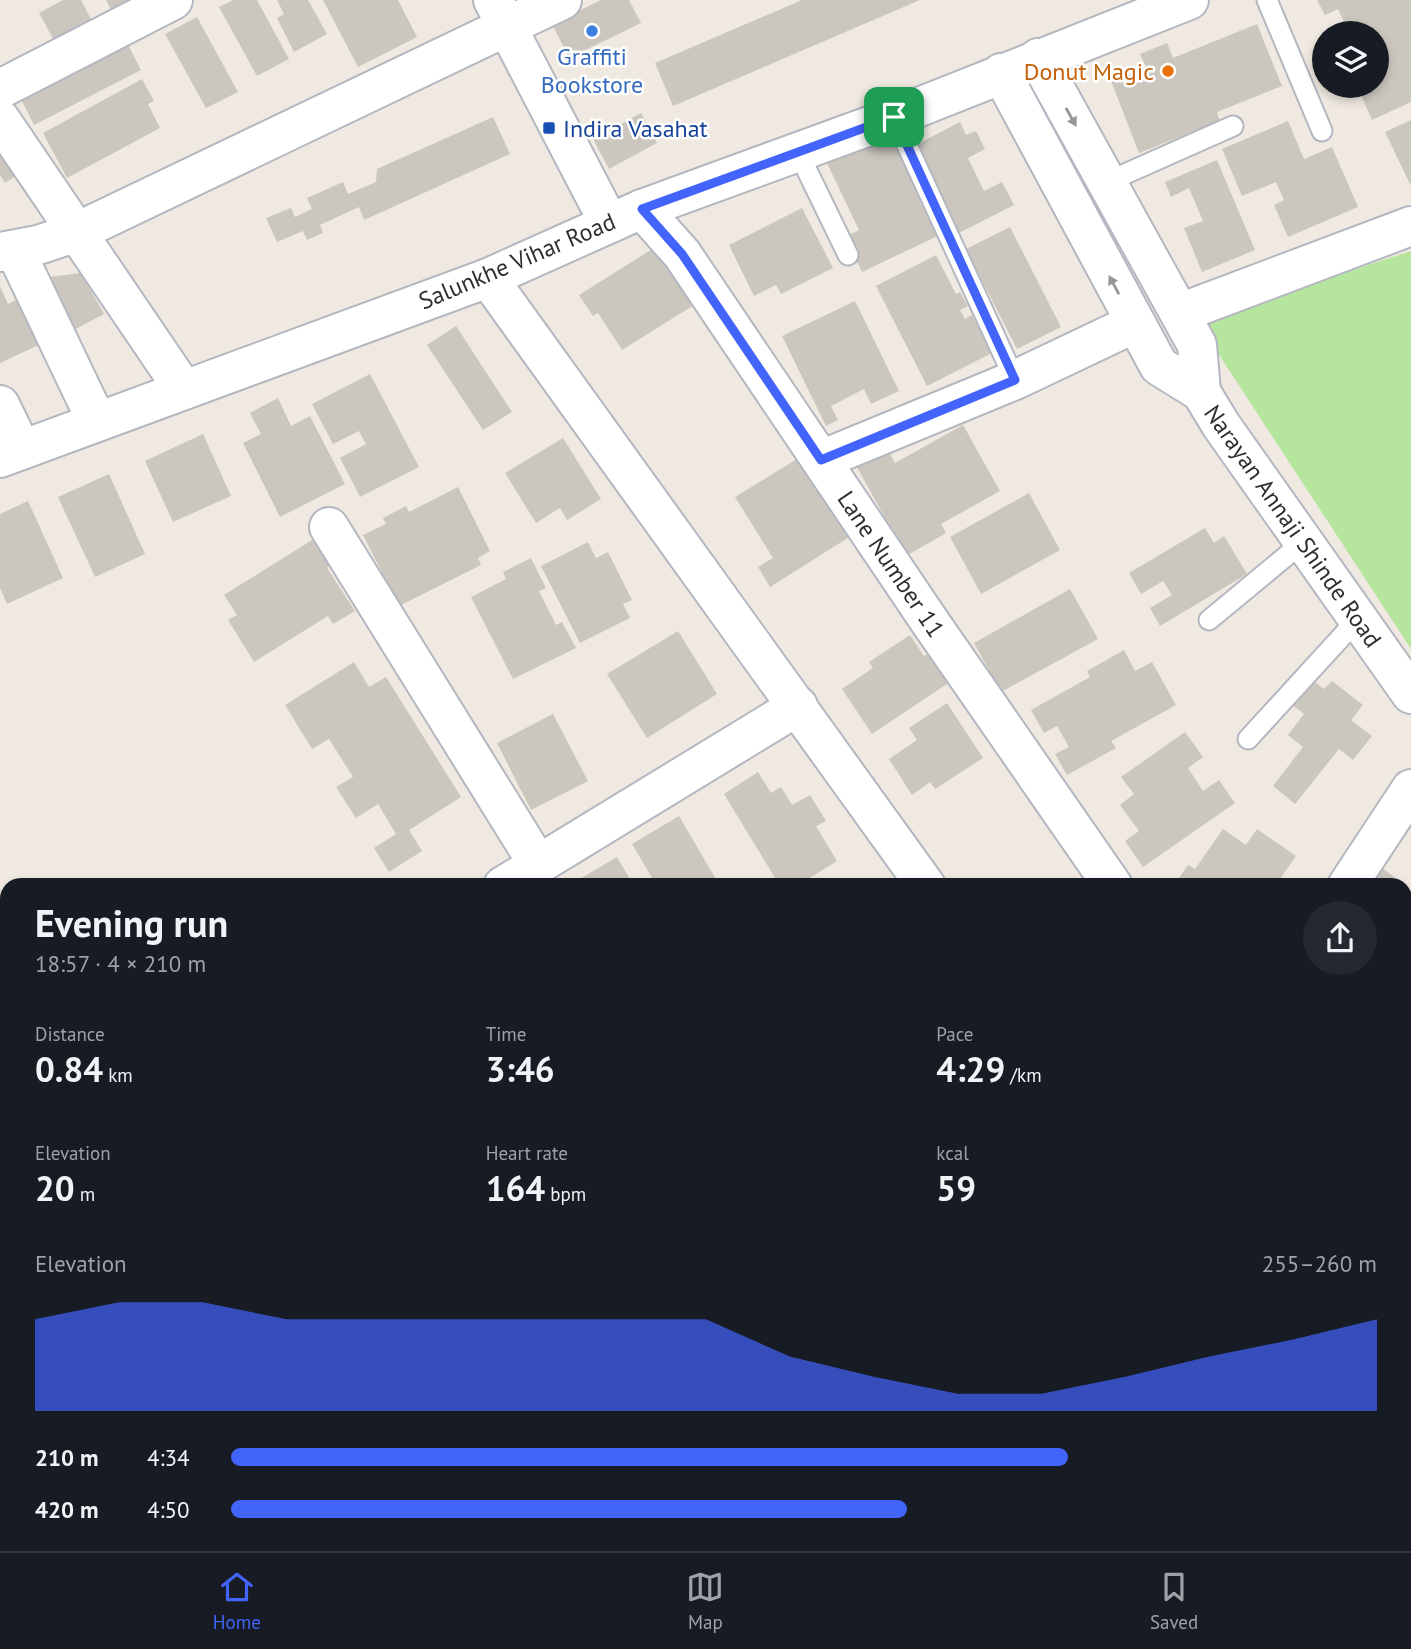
<!DOCTYPE html>
<meta charset="utf-8">
<style>
body{margin:0;font-family:"PT Sans",sans-serif;background:#242831;color:#f1f3f6;height:100vh;display:flex;flex-direction:column;font-size:26px;white-space:nowrap}
*{box-sizing:border-box;margin:0}
p{font-size:23px;color:#9ea1a6}
.icon{flex:none;width:38px;height:38px;fill:none;stroke:currentColor;stroke-width:2;stroke-linecap:round;stroke-linejoin:round}
.map{position:relative;flex:1;overflow:hidden}
.details{position:absolute;left:0px;top:878px;width:1412px;height:674px;display:flex;flex-direction:column;background:#171b24;border-radius:21px 21px 0 0;box-shadow:0 4px 10px #0003}
.details>*{flex:none}
.tools{position:absolute;left:1312px;top:21px;display:grid;gap:14px}
.tools a{display:grid;place-items:center;width:77px;height:77px;border-radius:50%;background:#171b24;box-shadow:0 4px 10px #0003;font-size:35px}
.pin{position:absolute;display:grid;place-items:center;width:60px;height:60px;color:#fff;margin:-30px;border-radius:14px;box-shadow:0 4px 10px #0006}
.round{display:grid;place-items:center;flex:none;width:74px;height:74px;border-radius:37px;background:#242831}
.overview{display:flex;align-items:center;justify-content:space-between;height:119px;padding:0 35px}
h1{font-size:38px;font-weight:800;line-height:52px}
.stats{display:grid;grid-template-columns:repeat(3,1fr);gap:10px;height:119px;padding:7px 35px}
.stats div{display:grid;align-content:center}
.stats b{font-size:35px;font-weight:800}
.stats small{font-size:19px;font-weight:400}
.stats p{font-size:19px}
.chart{height:196px;padding:14px 35px}
.chart p{display:flex;justify-content:space-between}
.chart svg{width:100%;height:126px;margin-top:7px;fill:#4264fb;opacity:.7}
ul{padding:0 35px;list-style:none;font-size:23px}
li{display:grid;grid-template-columns:112px 84px 1fr;align-items:center;height:52px}
li i{height:18px;border-radius:9px;background:#4264fb}
.menu{display:flex;justify-content:space-around;align-items:center;height:98px;border-top:2px solid #363941;background:#171b24;font-size:19px;color:#9ea1a6}
.menu a{display:grid;justify-items:center;gap:4px}
.menu .active{color:#4264fb}
.map>svg:first-child{display:block}
</style>
<div class="map">
<svg width="1411" height="1551" viewBox="0 0 1411 1551">
<rect width="100%" height="100%" fill="#efe9e1"/>
<!-- green -->
<polygon fill="#b6e59e" points="1411,251 1411,649 1197,321"/>
<!-- building -->
<g fill="#cbc7bf">
<polygon points="63,0 81,0 98,33 61,53 39,13"/>
<polygon points="106,0 130,0 136,10 117,21"/>
<polygon points="233,0 257,0 289,59 257,76 219,7"/>
<polygon points="277,0 308,0 327,34 294,52 277,18 284,14"/>
<polygon points="323,0 398,0 417,37 358,67"/>
<polygon points="601,0 629,0 641,23 569,58 552,24"/>
<polygon points="802,0 920,0 673,106 655,63"/>
<polygon points="1317,0 1411,0 1411,102 1372,120 1361,95 1377,86 1377,33 1349,33 1338,9 1325,15"/>
<polygon points="197,17 238,92 206,108 165,34"/>
<polygon points="1257,24 1282,86 1217,112 1220,121 1139,153 1111,81 1146,67 1140,54 1167,43 1173,58"/>
<polygon points="123,35 141,70 34,125 16,89"/>
<polygon points="142,79 154,101 148,104 160,128 67,178 43,133"/>
<polygon points="641,113 657,143 609,169 593,139"/>
<polygon points="493,117 510,154 364,220 359,207 320,225 323,233 307,240 303,231 277,242 266,218 291,208 295,217 312,209 307,198 343,182 348,194 376,182 377,169"/>
<polygon points="1411,120 1411,186 1385,132"/>
<polygon points="1288,121 1304,159 1332,147 1358,207 1288,237 1274,205 1284,200 1276,182 1242,196 1222,149"/>
<polygon points="960,122 966,135 976,131 985,149 968,158 984,191 1002,182 1014,205 953,236 914,146"/>
<polygon points="0,129 27,169 5,183 0,175"/>
<polygon points="897,130 904,146 897,149 936,229 946,232 862,272 845,237 859,230 827,163"/>
<polygon points="1217,160 1255,250 1202,272 1184,228 1203,221 1189,188 1171,197 1165,182"/>
<polygon points="802,208 833,268 781,294 776,285 754,296 729,245"/>
<polygon points="1010,227 1061,327 1017,349 966,249"/>
<polygon points="657,246 694,305 622,350 598,313 593,316 579,295"/>
<polygon points="936,255 956,294 960,292 968,306 960,310 965,319 972,315 992,353 927,386 876,286"/>
<polygon points="81,273 104,314 68,333 40,278"/>
<polygon points="0,286 8,304 20,298 41,344 0,363"/>
<polygon points="855,301 899,391 871,404 864,389 831,406 838,420 826,426 782,336"/>
<polygon points="456,326 512,412 483,430 427,345"/>
<polygon points="370,374 419,467 360,497 340,458 366,444 359,431 333,444 312,404"/>
<polygon points="278,398 291,426 310,416 345,484 280,517 243,443 261,434 250,413"/>
<polygon points="963,425 1000,491 941,524 946,533 906,556 857,467 888,450 895,463"/>
<polygon points="203,434 231,496 173,522 145,461"/>
<polygon points="563,438 601,499 567,520 560,508 536,523 505,473"/>
<polygon points="800,457 851,536 770,587 758,567 773,558 735,497"/>
<polygon points="109,474 145,554 95,577 58,497"/>
<polygon points="458,487 490,551 478,558 481,565 399,606 363,535 386,524 383,518 406,506 409,512"/>
<polygon points="1029,493 1060,550 981,594 950,537"/>
<polygon points="28,501 63,578 7,604 0,588 0,514"/>
<polygon points="1205,528 1214,543 1224,536 1247,574 1160,626 1150,608 1172,595 1163,581 1141,594 1129,573"/>
<polygon points="317,537 334,564 327,568 355,611 333,624 328,616 254,662 228,620 237,615 224,595"/>
<polygon points="588,542 596,558 608,552 632,600 623,604 630,618 580,643 541,566"/>
<polygon points="531,558 546,588 539,591 556,625 562,622 576,648 513,679 471,597 506,579 503,572"/>
<polygon points="1070,589 1098,639 1001,692 974,643"/>
<polygon points="678,631 717,694 647,738 607,674"/>
<polygon points="910,635 924,656 930,653 950,682 872,734 842,689 873,668 869,662"/>
<polygon points="1124,650 1135,671 1152,662 1176,705 1111,741 1116,748 1067,775 1055,754 1069,747 1057,726 1044,733 1031,710 1090,677 1087,671"/>
<polygon points="354,662 369,687 386,677 461,797 409,830 422,851 389,872 374,848 396,834 378,804 356,818 336,787 353,777 329,739 312,749 285,705"/>
<polygon points="1311,679 1324,689 1332,681 1363,705 1351,720 1372,736 1353,760 1339,749 1295,804 1273,786 1303,747 1288,735 1304,714 1291,704"/>
<polygon points="947,703 983,758 935,789 930,782 912,795 889,759 917,740 909,728"/>
<polygon points="553,714 588,781 531,810 497,743"/>
<polygon points="1185,732 1203,757 1188,768 1203,791 1219,780 1235,803 1143,867 1125,841 1139,831 1120,805 1134,794 1121,777"/>
<polygon points="758,772 771,793 781,787 792,805 810,795 826,821 816,826 837,861 797,886 780,886 724,794"/>
<polygon points="679,816 720,886 657,886 632,844"/>
<polygon points="1223,829 1246,845 1257,829 1296,856 1275,886 1180,886 1176,882 1188,865 1195,869"/>
<polygon points="617,857 634,886 568,886"/>
<polygon points="1372,860 1411,890 1411,987 1405,995 1405,886 1354,886"/>
<polygon points="0,893 3,900 7,898 7,974 0,977"/>
<polygon points="7,999 7,1043 0,1046 0,1002"/>
<polygon points="1405,1167 1411,1173 1411,1246 1405,1241"/>
<polygon points="0,1260 7,1272 7,1364 0,1368"/>
<polygon points="0,1484 5,1496 7,1494 7,1545 21,1545 12,1551 0,1551"/>
<polygon points="116,1545 229,1545 232,1551 106,1551"/>
<polygon points="249,1545 328,1545 318,1551 253,1551"/>
<polygon points="679,1545 810,1545 800,1551 669,1551"/>
<polygon points="983,1545 1151,1545 1142,1551 974,1551"/>
</g>
<g fill="none" stroke-linecap="round" stroke-linejoin="round">
<defs>
<g id="service">
<polyline points="1267,0 1322,131"/>
<polyline points="894,117 1015,380"/>
<polyline points="798,152 848,255"/>
<polyline points="1107,182 1233,126"/>
<polyline points="1209,620 1302,543"/>
<polyline points="1248,739 1356,621"/>
</g>
<g id="minor">
<polyline points="1038,58 1197,345 1201,392 1221,425 1411,694"/>
<polyline points="1001,73 1159,366 1201,392"/>
<polyline points="0,89 173,0"/>
<polyline points="0,119 184,390"/>
<polyline points="642,209 682,254 930,622 1113,886"/>
<polyline points="15,250 97,422"/>
<polyline points="0,252 38,245 77,232 562,0"/>
<polyline points="488,278 926,886"/>
<polyline points="1180,313 1411,226"/>
<polyline points="0,405 22,450"/>
<polyline points="821,460 1015,380 1135,323"/>
<polyline points="329,527 538,864"/>
<polyline points="503,886 798,706"/>
<polyline points="1347,886 1411,789"/>
<polyline points="0,1172 7,1186"/>
<polyline points="1405,1342 1411,1351"/>
<polyline points="0,1407 7,1403"/>
<polyline points="1405,1421 1411,1417"/>
<polyline points="58,1551 67,1545"/>
<polyline points="889,1551 898,1545"/>
<polyline points="1208,1551 1216,1545"/>
</g>
<g id="tertiary">
<polyline points="493,0 609,223"/>
<polyline points="0,458 488,278 642,209 894,117 1189,0"/>
</g>
</defs>
<!-- service casing -->
<use href="#service" stroke="#b4b7c1" stroke-width="23"/>
<!-- minor casing -->
<use href="#minor" stroke="#b4b7c1" stroke-width="42"/>
<!-- tertiary casing -->
<use href="#tertiary" stroke="#b4b7c1" stroke-width="42"/>
<!-- service -->
<use href="#service" stroke="#fff" stroke-width="19"/>
<!-- minor -->
<use href="#minor" stroke="#fff" stroke-width="38"/>
<!-- tertiary -->
<use href="#tertiary" stroke="#fff" stroke-width="38"/>
</g>
<!-- one-way arrows -->
<defs><path id="oneway-solid" d="M-6-.8H1V-3.2L6.5 0L1 3.2V.8H-6Z" transform="scale(1.75)"/></defs>
<g fill="#969696">
<use href="#oneway-solid" transform="translate(1071 117) rotate(61)"/>
<use href="#oneway-solid" transform="translate(1114 285) rotate(-118)"/>
</g>
<g fill="none" stroke-linecap="round" stroke-linejoin="round">
<defs>
<polygon id="route" points="894,117 1015,380 821,460 682,254 642,209"/>
</defs>
<!-- route casing -->
<use href="#route" stroke="#fff" stroke-width="14"/>
<!-- route -->
<use href="#route" stroke="#4264fb" stroke-width="9"/>
</g>
<!-- markers -->
<circle fill="#3f7fe0" stroke="#fff" stroke-width="2.5" cx="592" cy="31" r="7"/>
<circle fill="#e8710a" stroke="#fff" stroke-width="2.5" cx="1168" cy="71" r="7"/>
<rect fill="#1a4fb4" stroke="#fff" stroke-width="2.5" x="542" y="121" width="14" height="14" rx="3.5"/>
<g text-anchor="middle" dominant-baseline="central" stroke-width="5" stroke-linejoin="round" paint-order="stroke">
<!-- shop labels -->
<g font-size="24" fill="#366cbe" stroke="#fff">
<text x="592" y="56">Graffiti<tspan x="592" dy="28">Bookstore</tspan></text>
</g>
<!-- food labels -->
<g font-size="24" fill="#c56008" stroke="#fff" text-anchor="end">
<text x="1154" y="71">Donut Magic</text>
</g>
<!-- transit labels -->
<g font-size="24" fill="#164399" stroke="#fff" text-anchor="start">
<text x="563" y="128">Indira Vasahat</text>
</g>
<!-- street labels -->
<g font-size="24" fill="#2e2e2e" stroke="#fff">
<text transform="translate(517 261) rotate(-23)">Salunkhe Vihar Road</text>
<text transform="translate(1293 526) rotate(55)">Narayan Annaji Shinde Road</text>
<text transform="translate(891 564) rotate(56)">Lane Number 11</text>
</g>
</g>
</svg>
<div class="tools">
<a><svg class="icon" aria-label="layers" viewBox="0 0 24 24"><path d="M12 4l9 5-9 5-9-5zM3 14l9 5 9-5"/></svg></a>
</div>
<div class="pin" style="left:894px;top:117px;background:#1e9e55"><svg class="icon" aria-label="arrive" viewBox="0 0 24 24"><path d="M6 21V4h12l-3 4 3 4H6"/></svg></div>
<section class="details">
<div class="overview"><div><h1>Evening run</h1><p>18:57 · 4 × 210 m</p></div><a class="round"><svg class="icon" aria-label="share" viewBox="0 0 24 24"><path d="M12 15V3M7 8l5-5 5 5M5 13v7h14v-7"/></svg></a></div>
<div class="stats">
<div><p>Distance</p><b>0.84<small> km</small></b></div>
<div><p>Time</p><b>3:46</b></div>
<div><p>Pace</p><b>4:29<small> /km</small></b></div>
</div>
<div class="stats">
<div><p>Elevation</p><b>20<small> m</small></b></div>
<div><p>Heart rate</p><b>164<small> bpm</small></b></div>
<div><p>kcal</p><b>59</b></div>
</div>
<div class="chart"><p><span>Elevation</span>255–260 m</p>
<svg viewBox="0 0 160 44" preserveAspectRatio="none"><path d="M0 44V12L10 6L20 6L30 12L40 12L50 12L60 12L70 12L80 12L90 25L100 32L110 38L120 38L130 32L140 25L150 19L160 12V44z"/></svg>
</div>
<ul>
<li><b>210 m</b>4:34<i style="width:73%"></i></li>
<li><b>420 m</b>4:50<i style="width:59%"></i></li>
</ul>
</section>
</div>
<nav class="menu">
<a class="active"><svg class="icon" aria-label="home" viewBox="0 0 24 24"><path d="M3 11l9-7 9 7M6 9v11h12V9"/></svg>Home</a>
<a><svg class="icon" aria-label="map" viewBox="0 0 24 24"><path d="M3 6l6-2 6 2 6-2v14l-6 2-6-2-6 2zM9 4v14M15 6v14"/></svg>Map</a>
<a><svg class="icon" aria-label="saved" viewBox="0 0 24 24"><path d="M7 4h10v16l-5-4-5 4z"/></svg>Saved</a>
</nav>
